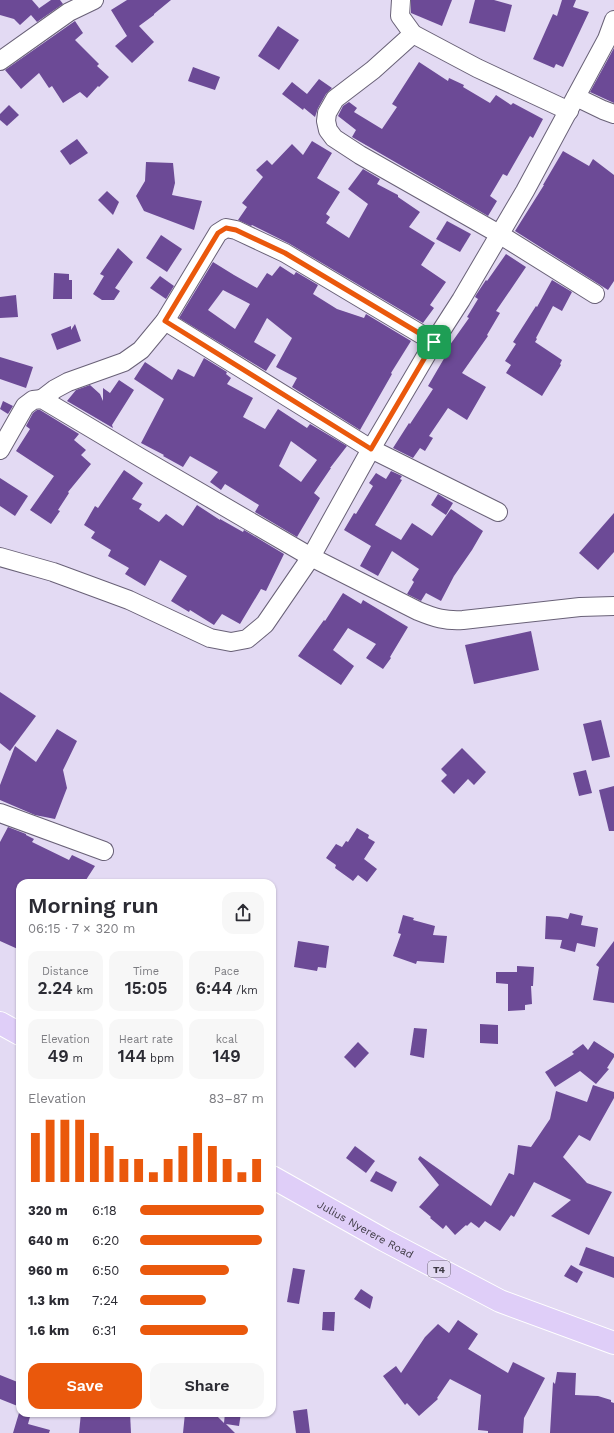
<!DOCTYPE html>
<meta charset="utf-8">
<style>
body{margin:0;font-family:"Work Sans",sans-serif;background:#f7f7f7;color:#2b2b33;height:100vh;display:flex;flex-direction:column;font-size:15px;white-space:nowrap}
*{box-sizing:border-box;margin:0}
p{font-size:13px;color:#7c7c81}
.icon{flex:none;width:22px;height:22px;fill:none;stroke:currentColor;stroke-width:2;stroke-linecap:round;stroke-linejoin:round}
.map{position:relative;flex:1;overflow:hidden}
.details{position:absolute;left:16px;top:879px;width:260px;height:538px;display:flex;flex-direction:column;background:#fff;border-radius:12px;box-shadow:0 1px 3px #0004}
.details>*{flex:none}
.pin{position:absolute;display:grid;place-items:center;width:34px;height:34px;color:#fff;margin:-17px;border-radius:8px;box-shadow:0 2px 6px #0006}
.round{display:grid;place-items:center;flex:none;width:42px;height:42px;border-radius:12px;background:#f7f7f7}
.summary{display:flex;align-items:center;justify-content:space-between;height:68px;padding:0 12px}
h1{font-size:22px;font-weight:600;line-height:30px}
.stats{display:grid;grid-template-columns:repeat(3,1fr);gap:6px;height:68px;padding:4px 12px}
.stats div{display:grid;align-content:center;border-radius:10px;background:#f7f7f7;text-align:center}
.stats b{font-size:17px;font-weight:600}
.stats small{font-size:11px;font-weight:400}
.stats p{font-size:11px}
.chart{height:112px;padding:8px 12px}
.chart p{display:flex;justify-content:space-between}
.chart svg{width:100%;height:72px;margin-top:4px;stroke:#ea580c;stroke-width:6}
.button{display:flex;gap:8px;margin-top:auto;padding:8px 12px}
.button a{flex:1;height:46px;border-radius:12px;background:#ea580c;color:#fff;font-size:16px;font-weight:600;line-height:46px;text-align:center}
.button a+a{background:#f7f7f7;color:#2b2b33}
ul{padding:0 12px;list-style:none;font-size:13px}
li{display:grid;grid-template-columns:64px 48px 1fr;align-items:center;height:30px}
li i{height:10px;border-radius:5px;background:#ea580c}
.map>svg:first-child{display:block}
</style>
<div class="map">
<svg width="614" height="1433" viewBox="0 0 614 1433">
<rect width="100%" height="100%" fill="#e3daf3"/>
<!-- building -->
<g fill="#6c4a96" fill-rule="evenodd">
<polygon points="0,0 32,0 39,8 38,9 51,0 60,0 63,4 37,22 31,15 20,25 14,19 0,15"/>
<polygon points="127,0 171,0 154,14 154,15 139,26 154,42 132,63 115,46 127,36 111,10"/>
<polygon points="411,0 452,0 442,26 411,13"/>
<polygon points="475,0 494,0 512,5 505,32 469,23"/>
<polygon points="562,0 576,0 573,7 589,12 563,67 556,64 554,68 533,59 553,14 557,16"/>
<polygon points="75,21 83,33 75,40 99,64 97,66 109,77 99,87 98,86 87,98 80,92 63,103 52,86 49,88 39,73 21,89 5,70"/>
<polygon points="278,26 299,40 279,70 258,56"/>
<polygon points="614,48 614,103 590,92"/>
<polygon points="419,62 448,81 449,78 464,85 463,87 490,103 496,95 511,105 513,103 543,119 533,138 530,136 507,176 503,174 490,196 497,201 488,216 352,137 356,130 338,116 343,106 349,102 357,108 354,112 382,129 397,107 392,104"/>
<polygon points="193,67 220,77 215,90 188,81"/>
<polygon points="319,79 332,88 326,94 318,108 315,117 304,108 303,110 282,94 292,82 307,94"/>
<polygon points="9,105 19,115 7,126 0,120 0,114"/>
<polygon points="77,139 88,153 70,165 60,151"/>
<polygon points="312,141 332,153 317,178 340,192 326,214 330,217 326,223 349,238 368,204 348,189 363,169 380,179 377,184 398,195 398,197 420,212 409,227 435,243 421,265 446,282 430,305 434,308 423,323 290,244 252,225 251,226 238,220 247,207 242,203 263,177 256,170 267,160 272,165 292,144 303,155"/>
<polygon points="563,151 589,166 593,159 614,175 614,281 608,290 515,231 544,185 543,185"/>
<polygon points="146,162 173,163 175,183 172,195 202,201 194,230 144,211 136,196 145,181"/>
<polygon points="107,191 119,202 113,215 98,200"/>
<polygon points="447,221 471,234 460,252 436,239"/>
<polygon points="161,235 182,249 167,272 146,258"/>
<polygon points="118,248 133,262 115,288 120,291 114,300 102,300 93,294 104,276 100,274"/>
<polygon points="506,254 526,267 496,311 500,313 487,335 488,336 462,373 486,387 467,420 448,408 429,436 433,438 425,451 420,448 413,458 393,448 409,423 410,424 433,389 428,386 449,350 447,349 469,318 467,317 478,299 475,297 476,295 486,280 487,281"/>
<path d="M213 262 234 275 257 288 267 273 272 276 280 266 294 275 296 272 318 285 313 294 337 309 364 318 366 314 411 341 391 373 392 374 360 430 292 387 297 378 276 367 292 338 267 318 254 342 276 355 266 371 179 318ZM223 290 250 304 235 329 208 310Z"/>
<polygon points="54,273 69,274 69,280 72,280 72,299 53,299"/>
<polygon points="160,276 174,286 166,299 150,288"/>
<polygon points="552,280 572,292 562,311 553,306 536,338 537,339 535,342 562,360 560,364 561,365 542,396 506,373 511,365 505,361 516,344 513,342 536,306 537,307"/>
<polygon points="16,295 18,317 0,318 0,297"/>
<polygon points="75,324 81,341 57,350 51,334 71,326 71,330"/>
<polygon points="0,357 33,367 26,388 0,379"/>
<path d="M204 358 227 372 226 374 231 378 227 384 253 398 243 417 265 429 278 409 307 428 310 424 347 446 330 468H331L314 493 320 498 297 537 255 512 259 505 225 484 221 490 210 482 218 472 190 456 183 467 163 456 164 455 141 443 164 399 134 379 145 362 172 380 178 369 194 377ZM291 441 317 460 301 482 279 466Z"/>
<polygon points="119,380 134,390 112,425 113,428 67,401 76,390 90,385 100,394 103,401 103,388 110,393"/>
<polygon points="3,401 13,406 8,414 0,409"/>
<polygon points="37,410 40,410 79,434 74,440 86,450 81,455 91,464 68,492 69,493 58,510 60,511 51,524 30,510 54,476 16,451 30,429 26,426 33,413"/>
<polygon points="124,470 143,483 132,499 142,504 139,509 159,522 166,514 183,526 197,505 220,520 220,519 243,532 244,530 284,554 266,591 261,589 240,624 222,614 214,625 190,610 189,612 171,601 187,576 160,560 145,586 125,574 129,568 108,556 111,550 91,538 95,532 84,525 95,506 98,508"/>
<polygon points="391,471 402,476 400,479 402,480 375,525 401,540 412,523 432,536 451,509 483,531 472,550 454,576 441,601 426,593 421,601 407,594 414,582 412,580 419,569 392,551 378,576 360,566 371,546 344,530 354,513 356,514 373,486 369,483 376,473 386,479"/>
<polygon points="0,478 28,496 15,516 0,506"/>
<polygon points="438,494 453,503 446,515 431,505"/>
<polygon points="614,513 614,552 598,570 579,553"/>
<polygon points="343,593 361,604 363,600 408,627 390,657 391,658 383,669 366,658 376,644 348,628 333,650 354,666 341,685 298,656 324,620 325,621"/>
<polygon points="531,631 539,670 474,684 465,645"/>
<polygon points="0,692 36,716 10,751 0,743"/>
<polygon points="601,720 610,757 592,761 583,724"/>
<polygon points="57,729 77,741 63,770 67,788 55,819 35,815 0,800 0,785 15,746 36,762"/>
<polygon points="462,748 486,772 474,785 468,779 454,794 441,781 447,775 441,769"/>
<polygon points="586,770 592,793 579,796 573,773"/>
<polygon points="614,786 614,831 609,831 599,790"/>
<polygon points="8,827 26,834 26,835 34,839 32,842 69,860 72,855 95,866 84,883 20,883 20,950 0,941 0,842"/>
<polygon points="357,828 369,835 368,838 375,842 364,859 377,869 367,882 358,875 353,881 335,868 336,865 326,858 336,844 342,847 346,841 348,842"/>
<polygon points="570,913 583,916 581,925 598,928 595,947 577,943 575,952 560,948 562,940 545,939 546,916 560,917 568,919"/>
<polygon points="403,915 414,918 413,920 435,926 433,935 447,936 444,963 417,961 416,964 393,956 401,934 398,933"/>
<polygon points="298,941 329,946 326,968 318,967 317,971 294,967"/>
<polygon points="614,941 614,1003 593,1000 599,967 596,965"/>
<polygon points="517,966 534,967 533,986 531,986 532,1004 525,1005 525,1010 508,1011 508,984 496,983 496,972 517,972"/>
<polygon points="480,1024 498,1025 498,1044 480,1043"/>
<polygon points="414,1028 427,1029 424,1058 410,1055"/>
<polygon points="594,1041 614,1054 614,1057 607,1068 609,1069 596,1084 580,1071 555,1087 545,1072 574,1054 572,1052 583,1044 588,1050"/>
<polygon points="358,1042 369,1053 355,1068 344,1057"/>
<polygon points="593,1085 614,1092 614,1098 590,1141 579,1135 563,1157 587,1183 612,1192 589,1235 551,1216 571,1200 534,1182 514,1217 511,1215 500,1231 485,1221 479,1228 471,1222 467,1226 466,1225 455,1235 446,1225 443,1229 430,1218 431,1217 419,1207 439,1185 418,1159 420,1156 491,1206 509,1173 514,1175 518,1145 531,1147 550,1119 556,1091 587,1102"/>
<polygon points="355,1146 375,1161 366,1173 346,1158"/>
<polygon points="376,1171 397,1182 392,1192 370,1181"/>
<polygon points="586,1247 614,1257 614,1278 579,1265"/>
<polygon points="571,1265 583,1272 577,1283 564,1276"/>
<polygon points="293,1268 305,1270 299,1304 287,1302"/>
<polygon points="361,1289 373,1297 370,1309 354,1299"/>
<polygon points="323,1312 335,1312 334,1331 322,1330"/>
<polygon points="458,1320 478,1334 468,1349 508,1373 513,1362 545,1378 524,1418 523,1433 488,1433 488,1431 478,1430 481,1395 450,1379 437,1398 438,1399 419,1416 407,1403 405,1405 383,1376 396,1366 401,1373 425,1337 438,1324 449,1333"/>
<polygon points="557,1372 576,1373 575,1395 598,1396 611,1400 611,1402 614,1403 614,1433 550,1433 553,1382 555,1384"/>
<polygon points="0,1375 20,1383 20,1407 0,1399"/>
<polygon points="307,1409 310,1433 296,1433 293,1411"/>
<polygon points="19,1413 31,1413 28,1424 50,1430 49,1433 13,1433"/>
<polygon points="81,1413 130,1413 131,1433 79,1433"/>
<polygon points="185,1413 205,1413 217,1416 224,1423 225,1413 241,1413 239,1426 226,1424 235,1433 183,1433"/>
</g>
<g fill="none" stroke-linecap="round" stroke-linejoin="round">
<defs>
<g id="minor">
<polyline points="401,0 400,16 413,34 477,68 569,111"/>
<polyline points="413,34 373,70 335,99 327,113 326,121 328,130 334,138 360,155 499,234 595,294"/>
<polyline points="0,61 69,12 94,0"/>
<polyline points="576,97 603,110 614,114"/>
<polyline points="165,321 371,449 498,512"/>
<polyline points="42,399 55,389 68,382 124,362 141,350 165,321 218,233 226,228 236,230 285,253 434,342"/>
<path d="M0 450 25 406 33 400 42 399 141 458 311 557 418 611C435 618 445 621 463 620L580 607 614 606"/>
<polyline points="0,557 53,572 129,600 210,638 231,642 247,639 265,624 311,557 371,449 434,342 461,300 525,191 607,39 614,20"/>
<polyline points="0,813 104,851"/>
</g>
<g id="trunk">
<polyline points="0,1023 20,1034"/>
<path id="s1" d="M272 1177 384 1240 500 1301 614 1343"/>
</g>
</defs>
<!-- minor casing -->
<use href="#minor" stroke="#696177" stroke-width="20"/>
<!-- trunk casing -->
<use href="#trunk" stroke="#fff" stroke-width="24"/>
<!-- minor -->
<use href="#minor" stroke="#fff" stroke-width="18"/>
<!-- trunk -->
<use href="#trunk" stroke="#dfcef8" stroke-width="22"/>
</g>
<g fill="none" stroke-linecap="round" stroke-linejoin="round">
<defs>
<polygon id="route" points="226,228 236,230 285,253 434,342 371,449 165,321 218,233"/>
</defs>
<!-- route casing -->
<use href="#route" stroke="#fff" stroke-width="8"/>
<!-- route -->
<use href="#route" stroke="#ea580c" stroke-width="5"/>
</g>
<g text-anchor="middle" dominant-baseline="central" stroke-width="4" stroke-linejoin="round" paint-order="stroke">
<!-- shield labels -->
<rect fill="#e3daf3" stroke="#706a78" stroke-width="1" x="428" y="1261" width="22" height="16" rx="3"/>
<g font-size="10" font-weight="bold" fill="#3e3a44">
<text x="439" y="1269">T4</text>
</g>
<!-- street labels -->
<g font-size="11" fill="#3e3a44" stroke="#e3daf3">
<text stroke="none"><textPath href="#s1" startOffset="107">Julius Nyerere Road</textPath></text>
</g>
</g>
</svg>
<div class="pin" style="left:434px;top:342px;background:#1e9e55"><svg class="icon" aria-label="arrive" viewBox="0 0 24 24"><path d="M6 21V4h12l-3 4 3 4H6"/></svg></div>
<section class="details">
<div class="summary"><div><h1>Morning run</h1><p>06:15 · 7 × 320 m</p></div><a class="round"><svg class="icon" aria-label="share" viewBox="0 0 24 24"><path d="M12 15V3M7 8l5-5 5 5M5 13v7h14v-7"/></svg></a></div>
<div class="stats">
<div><p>Distance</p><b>2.24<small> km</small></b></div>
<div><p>Time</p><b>15:05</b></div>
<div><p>Pace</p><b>6:44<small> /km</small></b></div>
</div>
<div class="stats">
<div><p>Elevation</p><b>49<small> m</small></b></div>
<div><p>Heart rate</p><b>144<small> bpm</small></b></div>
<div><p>kcal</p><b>149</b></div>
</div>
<div class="chart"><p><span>Elevation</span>83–87 m</p>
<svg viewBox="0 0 160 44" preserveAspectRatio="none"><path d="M5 44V14M15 44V6M25 44V6M35 44V6M45 44V14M55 44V22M65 44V30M75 44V30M85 44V38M95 44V30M105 44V22M115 44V14M125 44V22M135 44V30M145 44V38M155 44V30"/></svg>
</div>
<ul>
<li><b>320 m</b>6:18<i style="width:100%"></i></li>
<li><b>640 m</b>6:20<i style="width:98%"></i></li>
<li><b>960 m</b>6:50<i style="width:72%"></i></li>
<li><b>1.3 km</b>7:24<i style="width:53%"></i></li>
<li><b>1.6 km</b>6:31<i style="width:87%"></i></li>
</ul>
<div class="button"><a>Save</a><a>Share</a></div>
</section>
</div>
